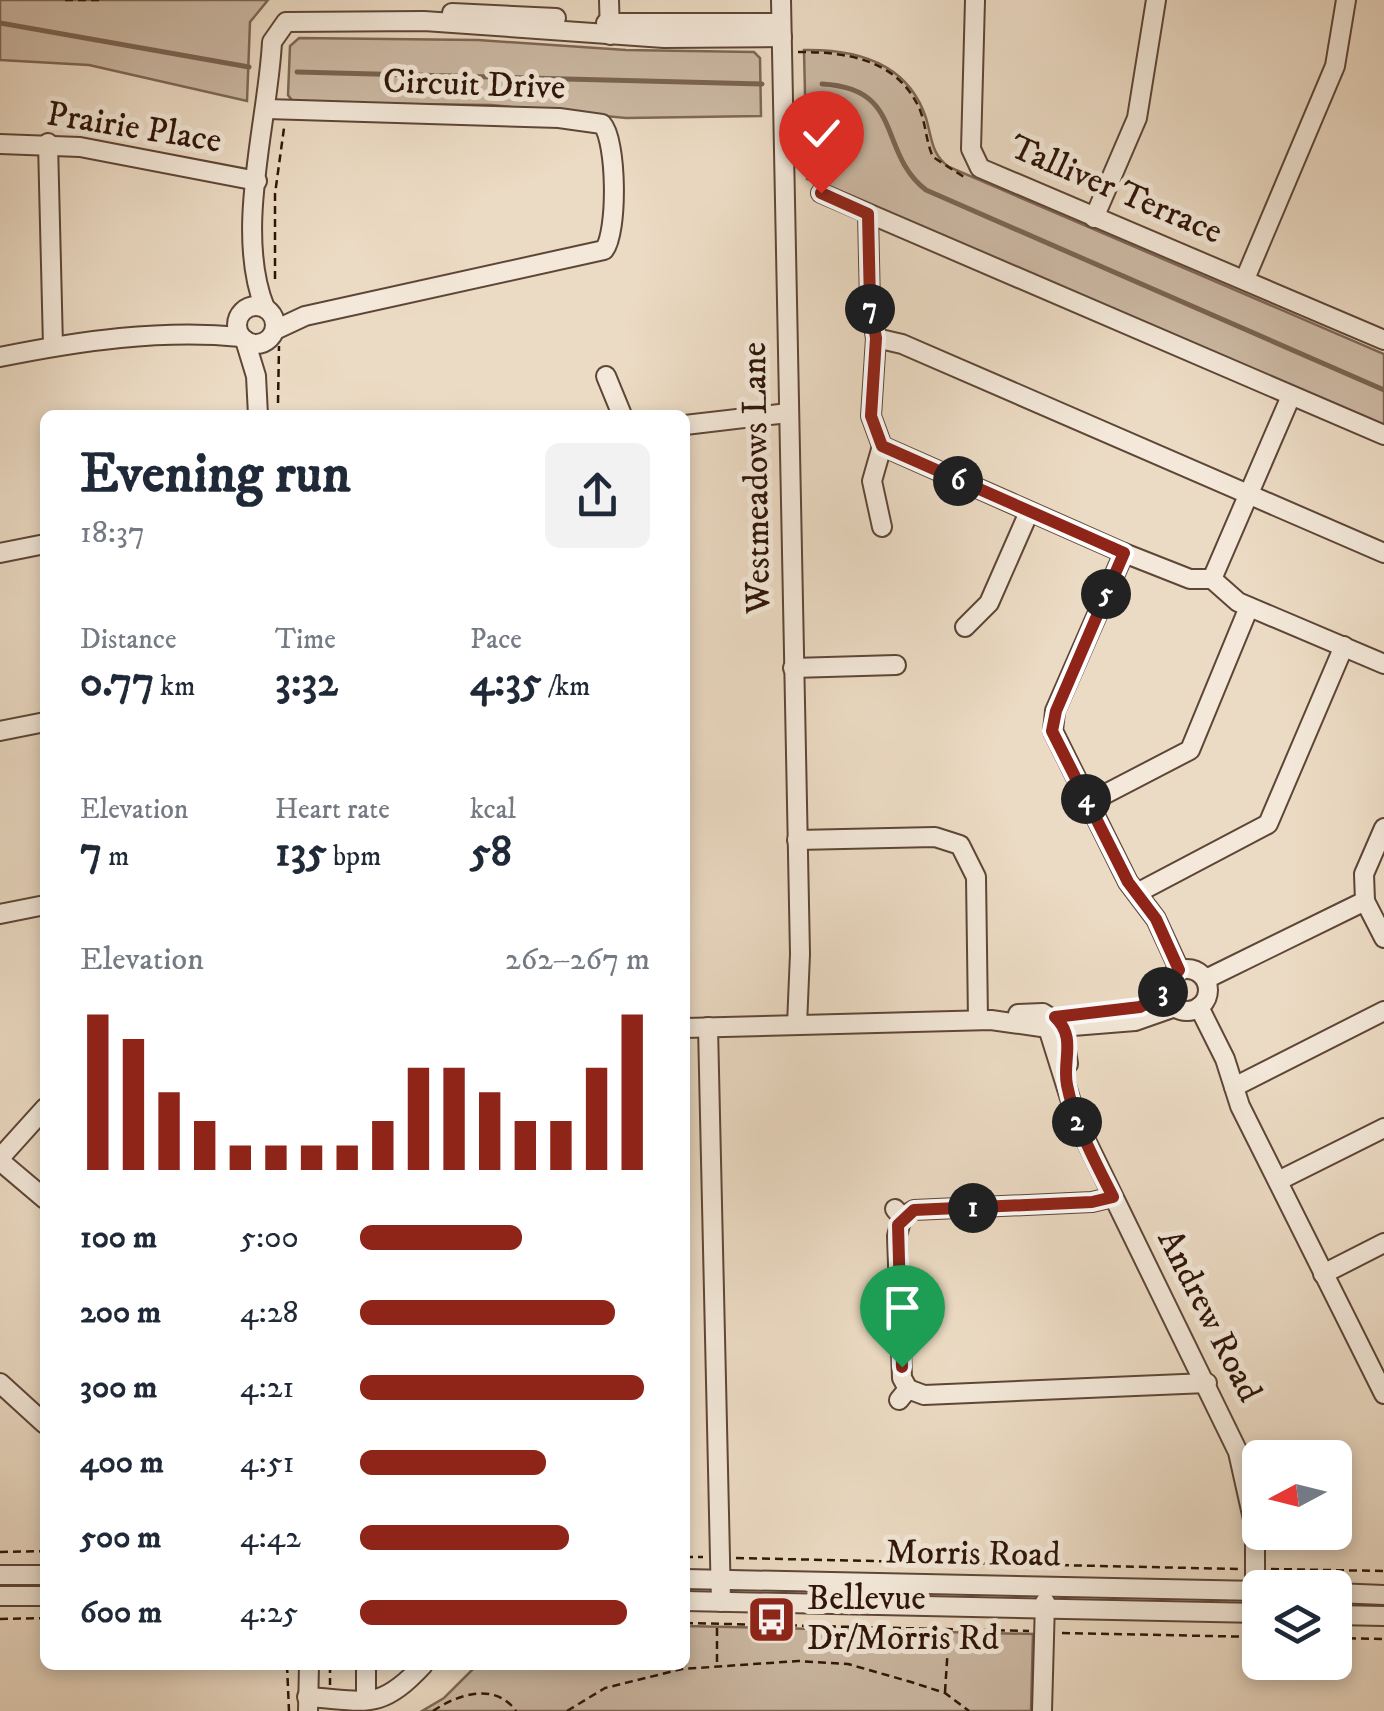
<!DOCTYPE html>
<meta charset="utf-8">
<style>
body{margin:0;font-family:"IM FELL DW Pica",serif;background:#f2f2f3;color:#1f2937;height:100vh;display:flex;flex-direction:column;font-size:38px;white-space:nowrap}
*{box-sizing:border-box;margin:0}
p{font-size:32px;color:#747a83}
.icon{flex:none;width:55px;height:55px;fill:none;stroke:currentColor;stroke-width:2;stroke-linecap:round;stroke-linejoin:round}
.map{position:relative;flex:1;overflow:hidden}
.drawer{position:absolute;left:40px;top:410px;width:650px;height:1260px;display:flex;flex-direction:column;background:#fff;border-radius:15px;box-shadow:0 5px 15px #0003}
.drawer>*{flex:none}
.needle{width:65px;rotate:263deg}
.controls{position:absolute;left:1242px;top:1440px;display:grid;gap:20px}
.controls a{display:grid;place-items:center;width:110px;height:110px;border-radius:15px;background:#fff;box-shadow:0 5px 15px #0003;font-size:50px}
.pin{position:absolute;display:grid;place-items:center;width:85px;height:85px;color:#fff;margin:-102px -42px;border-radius:50% 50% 50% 0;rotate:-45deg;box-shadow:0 0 10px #0007}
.pin .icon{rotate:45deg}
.km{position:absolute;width:50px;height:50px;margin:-25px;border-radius:50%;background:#222;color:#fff;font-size:28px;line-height:50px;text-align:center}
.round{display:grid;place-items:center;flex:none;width:105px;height:105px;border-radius:15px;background:#f2f2f3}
.summary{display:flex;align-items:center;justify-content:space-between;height:170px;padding:0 40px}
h1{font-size:55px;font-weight:700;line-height:75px}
.metrics{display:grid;grid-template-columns:repeat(3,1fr);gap:15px;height:170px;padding:10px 40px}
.metrics div{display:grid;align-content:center}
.metrics b{font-size:42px;font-weight:700}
.metrics small{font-size:28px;font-weight:400}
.metrics p{font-size:28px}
.chart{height:280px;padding:20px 40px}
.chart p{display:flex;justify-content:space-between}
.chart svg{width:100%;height:180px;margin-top:10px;stroke:#8f2418;stroke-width:6}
ul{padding:0 40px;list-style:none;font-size:32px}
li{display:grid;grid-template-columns:160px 120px 1fr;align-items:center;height:75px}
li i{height:25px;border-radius:12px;background:#8f2418}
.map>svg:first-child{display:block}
</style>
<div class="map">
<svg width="1384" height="1711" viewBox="0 0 1384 1711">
<rect width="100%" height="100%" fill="#ecdbc4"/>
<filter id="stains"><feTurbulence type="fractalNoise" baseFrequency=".002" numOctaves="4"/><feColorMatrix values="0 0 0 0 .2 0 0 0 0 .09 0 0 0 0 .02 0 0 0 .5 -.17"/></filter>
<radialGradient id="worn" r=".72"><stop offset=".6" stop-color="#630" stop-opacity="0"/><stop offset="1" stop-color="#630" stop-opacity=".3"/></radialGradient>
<!-- green -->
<g fill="#ccb9a4" stroke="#7e6756" stroke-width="2.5">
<polygon points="0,0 268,0 250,22 247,101 89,65 0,60"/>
<polygon points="299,38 478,40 626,50 754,52 760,58 761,116 626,118 491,105 294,103 288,95 290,46"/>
<path d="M804 50C857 49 908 63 926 118 932 138 931 154 949 167L1384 354V427L807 179Z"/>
<polygon points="685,1626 1033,1634 1031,1711 422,1711 444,1698 477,1665 685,1665"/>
</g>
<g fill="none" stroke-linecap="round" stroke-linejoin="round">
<!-- stream -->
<g stroke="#7a6452" stroke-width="5">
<polyline points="0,23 249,67"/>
<polyline points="297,72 762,84"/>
<path d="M822 84C905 88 877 152 926 190L1384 390"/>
</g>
<defs>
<g id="minor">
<polyline points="609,0 610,35"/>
<polyline points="781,0 800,954 797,1025"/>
<polyline points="975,0 971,149 980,168 1384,340"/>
<polyline points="452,13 556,18"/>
<polyline points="606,23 781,23"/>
<path d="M267 109 559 118 602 124C617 140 618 233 604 250L305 316 275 330"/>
<polyline points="48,143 53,346"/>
<polyline points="0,144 80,147 257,181"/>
<polyline points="821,193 1384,435"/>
<polyline points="868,214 870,304 876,338"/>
<polyline points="1094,218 1137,118 1156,0"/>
<polyline points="1245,279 1335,66 1346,0"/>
<circle cx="256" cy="325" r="19"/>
<path d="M265 308C234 232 268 122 272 42L286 22 424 21 664 38 782 37"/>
<polyline points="245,340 256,376 258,415"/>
<path d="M0 357C79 341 161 329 241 337"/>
<polyline points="606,376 622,415"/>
<polyline points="685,425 788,413"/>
<polyline points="882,527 872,481 882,446"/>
<polyline points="0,553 45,544"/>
<polyline points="1124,553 882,446 871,416 876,338 902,344 1384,553"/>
<polyline points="1212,579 1291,396"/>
<polyline points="965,627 989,603 1029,512"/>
<polyline points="793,668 896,665"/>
<polyline points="0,731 45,722"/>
<polyline points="1088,803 1190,750 1249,607"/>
<polyline points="797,840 935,837 960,845 976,877 978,1020"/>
<polyline points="1137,893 1268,824 1344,646"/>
<polyline points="1365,901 1384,938"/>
<polyline points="0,914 45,905"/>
<circle cx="1187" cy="990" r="21"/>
<polyline points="1179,969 1156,919 1128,882 1053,731 1055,711 1124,553 1190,579 1212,579 1238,602 1384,664"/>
<polyline points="1206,979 1365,901 1364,874 1384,828"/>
<polyline points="1199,1007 1225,1059 1240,1106 1384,1394"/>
<polyline points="1018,1014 1043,1013 1062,1025 1068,1064"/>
<polyline points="708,1027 721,1602"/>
<polyline points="685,1028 991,1020 1048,1028 1135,1021 1175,1007"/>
<polyline points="1048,1028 1078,1124 1238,1452 1255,1528 1255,1613"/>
<polyline points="1234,1087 1384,1011"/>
<polyline points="0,1158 45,1108"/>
<polyline points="0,1161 45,1199"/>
<polyline points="1278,1181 1384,1128"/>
<polyline points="895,1209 902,1217 897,1236 902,1378 908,1389 899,1400"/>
<polyline points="902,1217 914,1210 1092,1202 1113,1197"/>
<polyline points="1323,1274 1384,1243"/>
<polyline points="0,1383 45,1424"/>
<polyline points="908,1389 924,1395 1207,1383"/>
<polyline points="0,1575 45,1575"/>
<polyline points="685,1579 1260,1591"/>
<polyline points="1335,1593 1384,1595"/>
<polyline points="0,1596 45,1596"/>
<polyline points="685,1601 1260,1613"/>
<polyline points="1335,1615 1384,1616"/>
<polyline points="366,1665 366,1700"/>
<path d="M307 1697C368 1701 380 1711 423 1665"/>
<polyline points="308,1711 309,1665"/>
<polyline points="1042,1711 1045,1602"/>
</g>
</defs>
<!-- minor casing -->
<use href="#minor" stroke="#5e4637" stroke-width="22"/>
<!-- path -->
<g stroke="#2f1508" stroke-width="2.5" stroke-dasharray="8 5" stroke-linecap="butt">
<polyline points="65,0 100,0"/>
<path d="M798 52C847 52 898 59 920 110 926 125 926 142 933 157L964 177"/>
<polyline points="275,279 275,194 284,128"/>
<polyline points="278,403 279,346"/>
<polyline points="0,1552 45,1551"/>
<polyline points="685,1557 703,1557"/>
<polyline points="736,1558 1238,1569"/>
<polyline points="1271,1569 1384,1571"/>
<polyline points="0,1619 45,1618"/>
<polyline points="685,1623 1029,1631"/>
<polyline points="1062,1633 1260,1637"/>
<polyline points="1335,1638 1384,1639"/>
<polyline points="717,1662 717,1625"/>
<polyline points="287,1665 289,1711"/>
<polyline points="330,1665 330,1685"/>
<polyline points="945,1692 949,1630"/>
<path d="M433 1711C458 1694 495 1682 516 1711"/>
<polyline points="567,1711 605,1688 682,1669 798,1661 848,1664 911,1682 945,1693 969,1711"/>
</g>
<!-- minor -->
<use href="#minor" stroke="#f3e8d9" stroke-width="18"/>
</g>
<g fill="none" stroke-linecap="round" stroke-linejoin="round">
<defs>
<path id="route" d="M821 193 868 214 870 304 876 338 871 416 882 446 1124 553 1056 711 1052 731 1128 882 1156 919 1179 970 1161 995 1140 1007 1055 1017C1077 1038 1062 1060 1067 1085 1075 1125 1095 1161 1113 1197L1092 1202 914 1210 898 1225 902 1367"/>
</defs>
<!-- route casing -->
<use href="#route" stroke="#fff" stroke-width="20"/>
<!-- route -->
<use href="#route" stroke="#8f2418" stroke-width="12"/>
</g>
<!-- icons -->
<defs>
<symbol id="bus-square" viewBox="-11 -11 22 22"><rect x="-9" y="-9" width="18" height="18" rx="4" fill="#8f2418" stroke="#f3e8d9"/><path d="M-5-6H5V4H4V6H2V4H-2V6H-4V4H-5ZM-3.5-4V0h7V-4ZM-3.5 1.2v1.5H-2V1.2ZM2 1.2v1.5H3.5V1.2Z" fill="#fff"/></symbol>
</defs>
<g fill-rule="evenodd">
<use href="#bus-square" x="744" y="1592" width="55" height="55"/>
</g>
<g text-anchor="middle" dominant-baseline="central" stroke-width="10" stroke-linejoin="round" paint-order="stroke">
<!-- street labels -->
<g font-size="35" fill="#2f1508" stroke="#f3e8d9">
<text transform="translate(474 85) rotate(2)">Circuit Drive</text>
<text transform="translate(134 128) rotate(9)">Prairie Place</text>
<text transform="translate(1116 190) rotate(23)">Talliver Terrace</text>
<text transform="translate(757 478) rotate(-91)">Westmeadows Lane</text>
<text transform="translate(1209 1316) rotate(63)">Andrew Road</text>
<text transform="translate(973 1554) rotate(1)">Morris Road</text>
</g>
<!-- poi labels -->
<g font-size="35" fill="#2f1508" stroke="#f3e8d9" text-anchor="start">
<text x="807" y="1599">Bellevue<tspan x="807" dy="40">Dr/Morris Rd</tspan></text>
</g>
</g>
<rect width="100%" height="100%" filter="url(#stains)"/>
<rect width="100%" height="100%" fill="url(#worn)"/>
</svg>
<div class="controls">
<a><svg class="needle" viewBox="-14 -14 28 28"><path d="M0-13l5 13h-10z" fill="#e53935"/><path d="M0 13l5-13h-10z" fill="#747a83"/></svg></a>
<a><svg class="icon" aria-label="layers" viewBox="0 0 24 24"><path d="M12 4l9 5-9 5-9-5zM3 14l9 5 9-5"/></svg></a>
</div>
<div class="pin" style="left:902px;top:1367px;background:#1e9e55"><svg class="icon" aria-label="arrive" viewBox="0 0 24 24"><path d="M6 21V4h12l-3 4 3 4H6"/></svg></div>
<div class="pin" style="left:821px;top:193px;background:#d93025"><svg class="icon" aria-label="check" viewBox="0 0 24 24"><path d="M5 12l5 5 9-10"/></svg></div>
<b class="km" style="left:973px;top:1208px">1</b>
<b class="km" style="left:1077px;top:1122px">2</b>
<b class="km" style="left:1163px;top:992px">3</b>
<b class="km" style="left:1086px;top:799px">4</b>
<b class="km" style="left:1106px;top:594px">5</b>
<b class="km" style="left:958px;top:481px">6</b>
<b class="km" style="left:870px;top:309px">7</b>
<section class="drawer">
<div class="summary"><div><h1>Evening run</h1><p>18:37</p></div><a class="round"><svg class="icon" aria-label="share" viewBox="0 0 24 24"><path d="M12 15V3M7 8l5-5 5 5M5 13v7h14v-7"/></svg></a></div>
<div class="metrics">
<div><p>Distance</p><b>0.77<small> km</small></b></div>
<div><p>Time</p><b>3:32</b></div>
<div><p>Pace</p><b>4:35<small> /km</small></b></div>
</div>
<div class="metrics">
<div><p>Elevation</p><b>7<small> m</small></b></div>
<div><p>Heart rate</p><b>135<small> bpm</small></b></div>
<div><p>kcal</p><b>58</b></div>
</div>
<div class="chart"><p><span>Elevation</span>262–267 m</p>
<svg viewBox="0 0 160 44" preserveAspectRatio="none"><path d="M5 44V6M15 44V12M25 44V25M35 44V32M45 44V38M55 44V38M65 44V38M75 44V38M85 44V32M95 44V19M105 44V19M115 44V25M125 44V32M135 44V32M145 44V19M155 44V6"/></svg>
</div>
<ul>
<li><b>100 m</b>5:00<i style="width:56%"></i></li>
<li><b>200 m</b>4:28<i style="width:88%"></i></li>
<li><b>300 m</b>4:21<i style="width:98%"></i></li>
<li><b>400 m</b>4:51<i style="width:64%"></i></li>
<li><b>500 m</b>4:42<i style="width:72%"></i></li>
<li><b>600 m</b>4:25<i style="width:92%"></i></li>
</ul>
</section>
</div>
